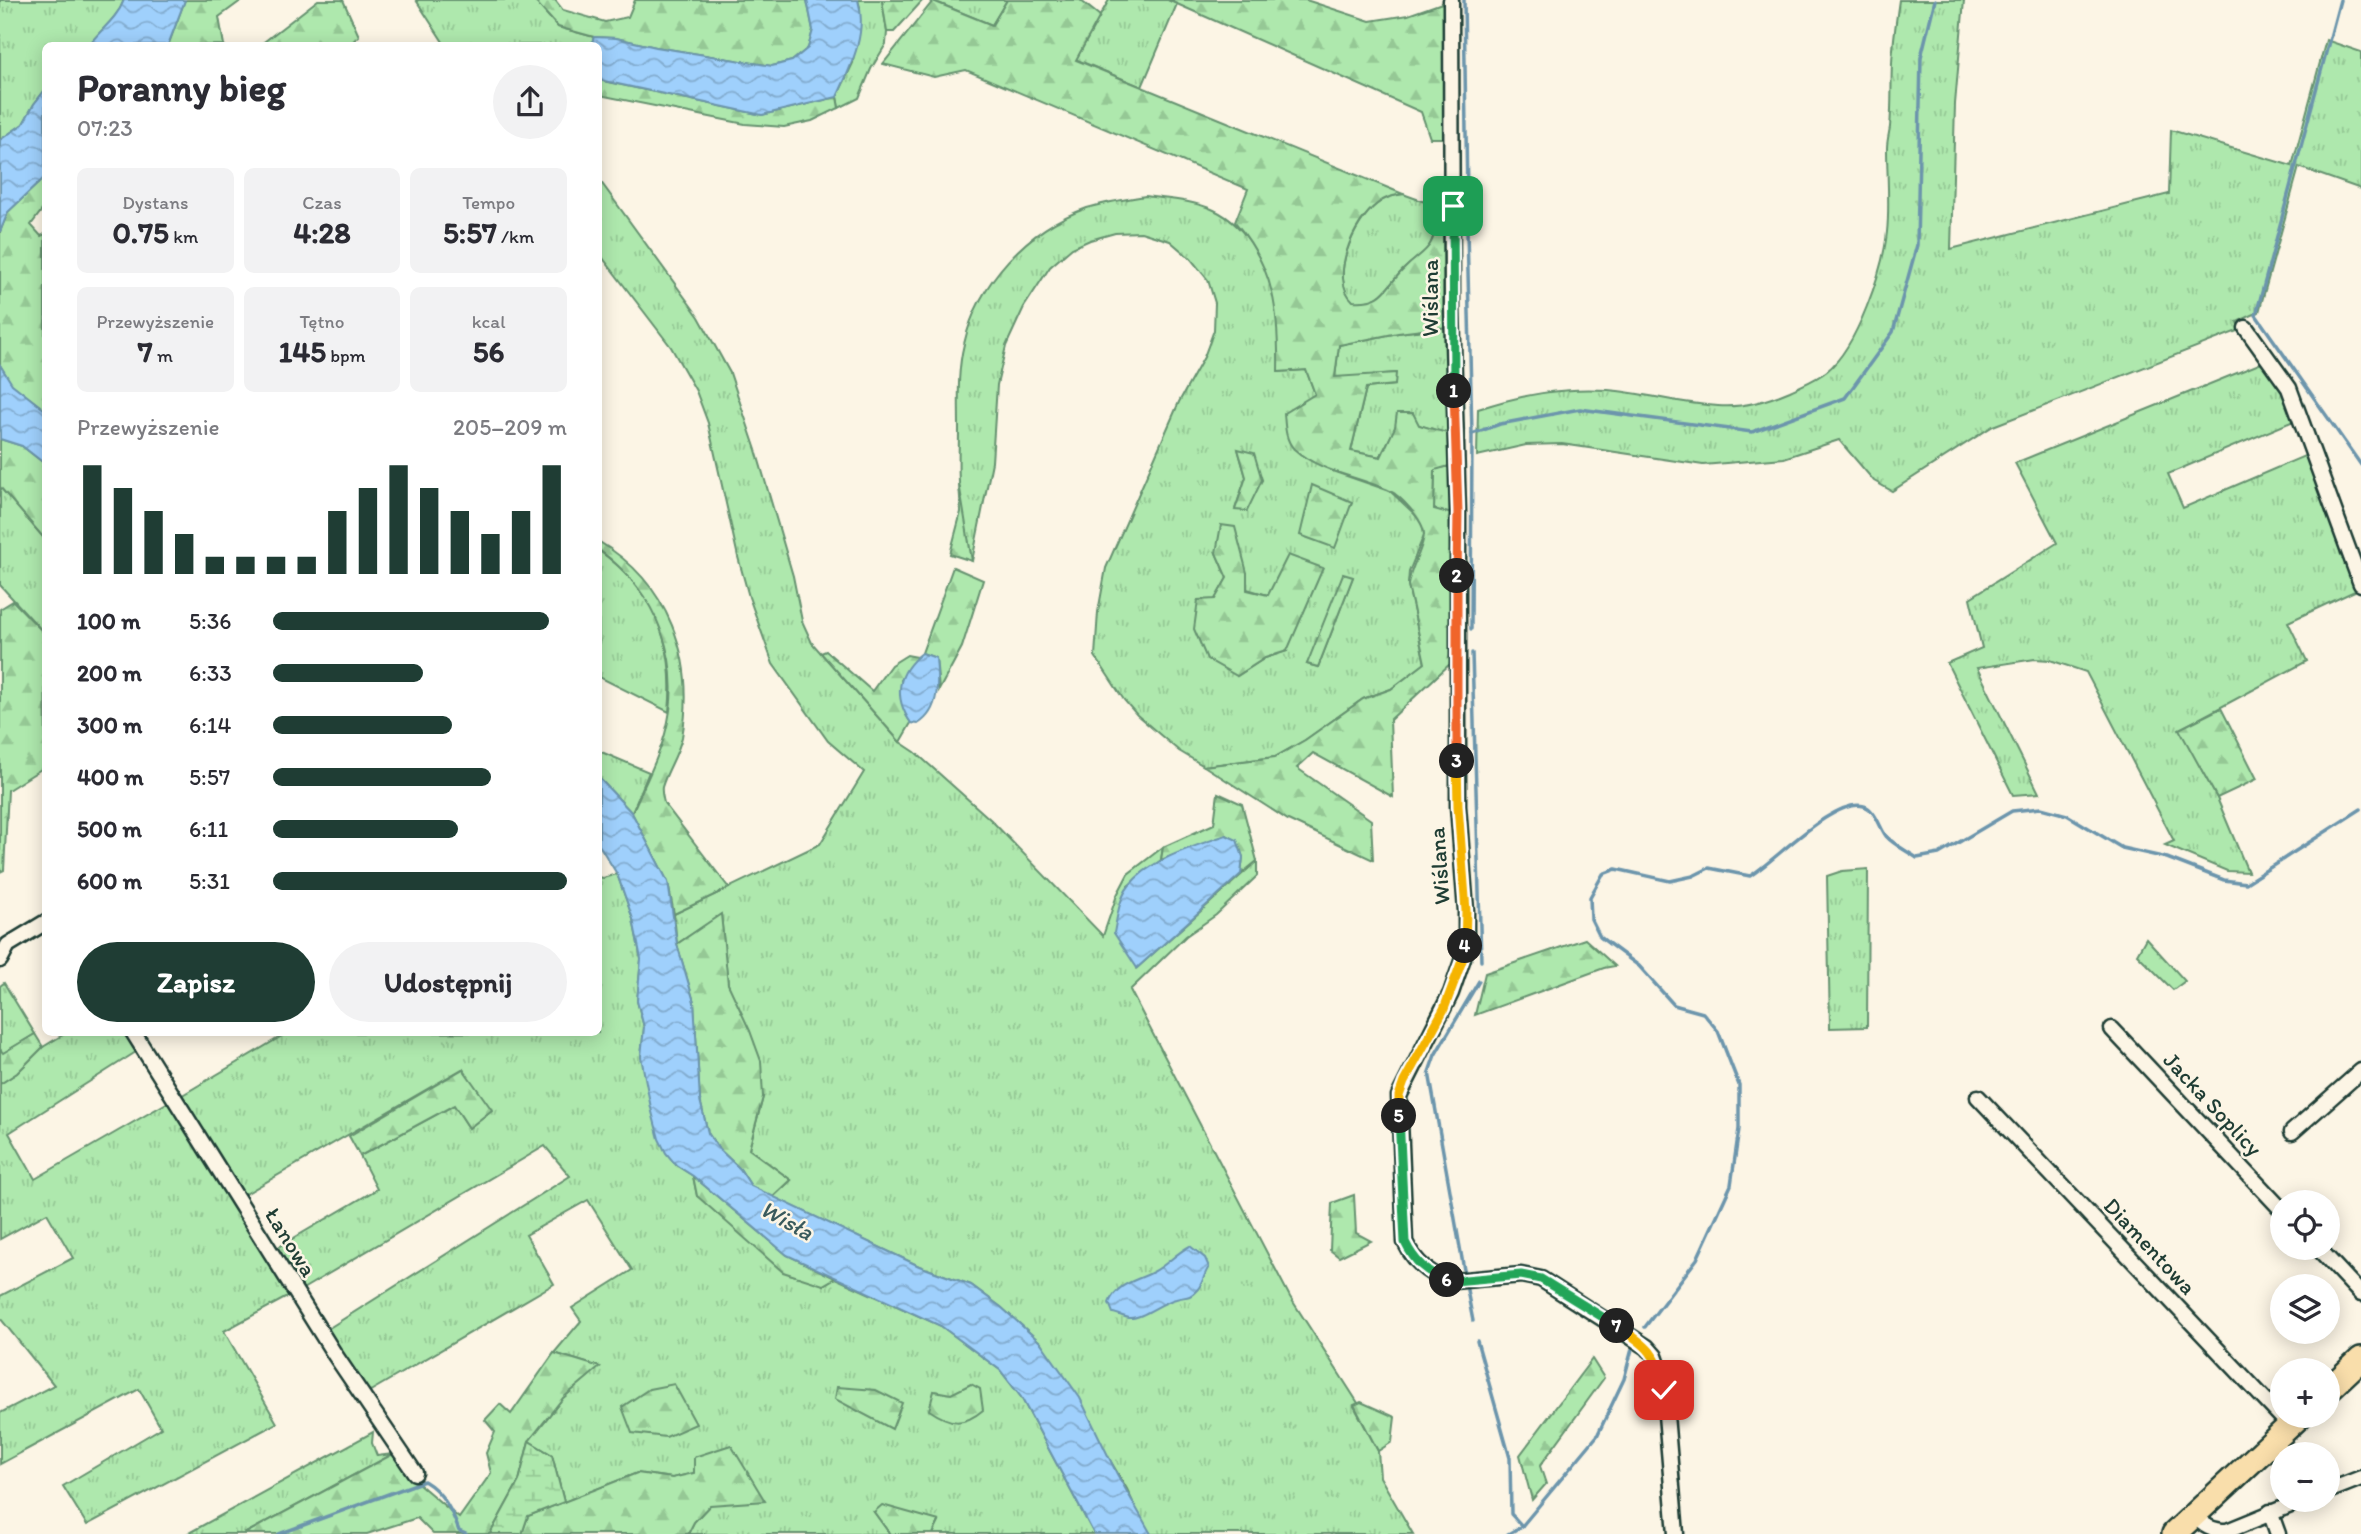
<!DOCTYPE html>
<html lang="pl">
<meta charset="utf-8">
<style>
body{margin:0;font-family:Itim,sans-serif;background:#f2f2f3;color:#2b2b33;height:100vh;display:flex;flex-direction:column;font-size:26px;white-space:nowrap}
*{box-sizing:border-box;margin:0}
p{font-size:23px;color:#7c7c81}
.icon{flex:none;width:38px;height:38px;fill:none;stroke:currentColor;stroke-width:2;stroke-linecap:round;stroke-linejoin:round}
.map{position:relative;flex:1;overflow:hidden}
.side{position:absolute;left:42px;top:42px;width:560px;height:994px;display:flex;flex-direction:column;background:#fff;border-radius:10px;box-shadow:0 4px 18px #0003}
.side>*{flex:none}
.fabs{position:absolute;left:2270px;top:1190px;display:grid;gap:14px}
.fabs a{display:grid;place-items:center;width:70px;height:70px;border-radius:50%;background:#fff;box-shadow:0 4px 18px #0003;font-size:35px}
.pin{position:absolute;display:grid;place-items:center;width:60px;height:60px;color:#fff;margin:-30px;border-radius:14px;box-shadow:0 4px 10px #0006}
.km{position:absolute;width:35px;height:35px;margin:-18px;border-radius:50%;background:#222;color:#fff;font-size:19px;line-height:35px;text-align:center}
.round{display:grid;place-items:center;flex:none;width:74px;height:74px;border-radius:37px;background:#f2f2f3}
.head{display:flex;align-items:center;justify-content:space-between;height:119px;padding:0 35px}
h1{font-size:38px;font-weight:700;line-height:52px}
.stats{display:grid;grid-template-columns:repeat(3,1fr);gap:10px;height:119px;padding:7px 35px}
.stats div{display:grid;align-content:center;border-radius:10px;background:#f2f2f3;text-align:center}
.stats b{font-size:30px;font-weight:700}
.stats small{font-size:19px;font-weight:400}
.stats p{font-size:19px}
.chart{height:196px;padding:14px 35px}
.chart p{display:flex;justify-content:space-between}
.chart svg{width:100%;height:126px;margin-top:7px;stroke:#1f3d34;stroke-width:6}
.action{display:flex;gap:14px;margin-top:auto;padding:14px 35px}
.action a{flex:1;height:80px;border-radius:42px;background:#1f3d34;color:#fff;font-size:28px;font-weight:700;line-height:80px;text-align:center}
.action a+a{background:#f2f2f3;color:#2b2b33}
ul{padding:0 35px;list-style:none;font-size:23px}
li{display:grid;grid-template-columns:112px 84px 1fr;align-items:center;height:52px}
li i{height:18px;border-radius:9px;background:#1f3d34}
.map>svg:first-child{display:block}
</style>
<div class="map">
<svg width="2361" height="1534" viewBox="0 0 2361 1534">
<defs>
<pattern id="grass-tufts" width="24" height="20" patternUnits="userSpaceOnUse" patternTransform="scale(1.75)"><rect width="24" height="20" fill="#aee8ad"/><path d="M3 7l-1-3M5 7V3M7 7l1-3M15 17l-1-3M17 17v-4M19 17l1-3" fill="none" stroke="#95c895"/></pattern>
<pattern id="forest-firs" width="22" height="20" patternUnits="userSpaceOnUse" patternTransform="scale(1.75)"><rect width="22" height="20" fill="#aee8ad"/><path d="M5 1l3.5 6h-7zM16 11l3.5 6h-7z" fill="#95c895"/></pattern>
<pattern id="wetland-marsh" width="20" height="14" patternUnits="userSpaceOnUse" patternTransform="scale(1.75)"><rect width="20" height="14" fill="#aee8ad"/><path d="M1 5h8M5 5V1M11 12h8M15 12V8" fill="none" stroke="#95c895"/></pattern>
<pattern id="water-waves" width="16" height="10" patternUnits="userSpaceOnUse" patternTransform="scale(1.75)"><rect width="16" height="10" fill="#9fd0fc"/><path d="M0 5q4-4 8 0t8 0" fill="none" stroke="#81aacd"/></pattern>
</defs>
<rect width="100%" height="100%" fill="#fcf5e5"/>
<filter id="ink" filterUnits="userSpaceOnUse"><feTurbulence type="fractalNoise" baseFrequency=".0143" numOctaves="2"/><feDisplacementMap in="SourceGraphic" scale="14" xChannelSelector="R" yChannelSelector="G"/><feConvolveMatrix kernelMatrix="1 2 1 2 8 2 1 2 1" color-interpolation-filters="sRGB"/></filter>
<g filter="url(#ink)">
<!-- grass -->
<g fill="url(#grass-tufts)" stroke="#669270" stroke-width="2" fill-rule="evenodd">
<path d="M0 0H124C117 19 100 30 89 45L46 46 45 90 34 104 23 124 0 140Z"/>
<polygon points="416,0 534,0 558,27 594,37 591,45 445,45"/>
<polygon points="858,0 882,0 887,32 886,44 871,69 859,98 839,108 837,97 853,63 860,7"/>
<polygon points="931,0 1007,0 992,25"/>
<polygon points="1109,0 1168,0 1177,4 1142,87 1075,59"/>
<path d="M1899 0H1964L1955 104 1951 249 2169 194 2171 130 2292 166 2326 40 2361 52V189L2299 167 2259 312 2237 322 2240 330 1993 426 1892 491 1874 481 1839 440 1784 458 1703 465 1562 444 1526 445 1477 456 1478 409C1521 395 1562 387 1608 390 1645 393 1681 404 1718 406 1741 408 1769 400 1790 391 1802 385 1816 380 1827 371 1857 347 1883 270 1887 232 1890 204 1887 176 1887 148 1887 141 1889 134 1890 127 1892 106 1891 84 1892 63 1893 42 1896 21 1899 0Z"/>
<polygon points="598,178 699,317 730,373 756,450 793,576 802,621 812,643 900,742 915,752 991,820 1103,936 1117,895 1128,874 1163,847 1161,860 1128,886 1137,968 1257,861 1257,876 1216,915 1186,936 1130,990 1290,1297 1358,1403 1354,1406 1378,1451 1380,1477 1413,1534 1151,1534 1141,1520 1127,1489 1041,1343 1001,1307 971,1285 919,1266 773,1197 791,1180 749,1149 763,1097 728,984 721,915 677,944 674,914 820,844 864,772 828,741 773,664 749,597 738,557 708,423 696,391 671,347 599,253"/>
<path d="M1403 194 1447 210V218H1438C1431 256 1425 248 1402 271 1384 290 1383 303 1353 302 1328 278 1354 222 1377 204 1385 197 1393 196 1403 194Z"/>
<path d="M1145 196C1167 199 1193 200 1214 210 1250 227 1269 269 1277 307 1281 328 1279 351 1279 372L1306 370 1315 394 1332 471 1390 491 1422 521 1424 535 1409 572 1408 585 1425 664 1391 689 1363 699 1305 740 1275 757 1204 766 1179 751 1137 715 1124 700 1095 656 1098 612 1106 568 1179 402 1204 357 1214 330 1215 303 1208 280 1191 259 1170 241 1141 232 1115 233 1090 240 1072 248 1050 267 1024 307 1006 346 997 385 992 462 972 561C968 535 960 508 959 482 958 464 959 446 959 429 959 401 957 372 964 344 978 282 1027 229 1087 208 1106 202 1126 199 1145 196ZM1238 449 1262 480 1235 509 1246 477ZM1216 553 1247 573V589L1268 595 1287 651 1265 658 1237 676 1198 601 1215 600 1227 578ZM1353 577 1318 667 1307 664Z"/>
<polygon points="1447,327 1451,435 1419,425 1397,414 1396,427 1380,457 1351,451 1366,388 1394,385 1395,373 1335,378 1339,345 1398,333"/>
<polygon points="2264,362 2286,394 2296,420 2168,474 2183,508 2309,454 2357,590 2288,622 2307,661 2180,729 2217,798 2248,872 2227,871 2165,845 2174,841 2086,672 2050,660 2035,659 1977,668 2039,793 2013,795 1947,663 1982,648 1970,598 2057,543 2015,463"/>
<polygon points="1451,466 1452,514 1434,510 1435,469"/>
<polygon points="0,487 43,537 45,535 45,634 0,585"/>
<path d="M598 550C655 590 676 644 669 712L599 677Z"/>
<polygon points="599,751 649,772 632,813 599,778"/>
<polygon points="1868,869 1867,1027 1830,1028 1827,876 1842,871"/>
<polygon points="617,874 633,919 641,959 637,1001 644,1027 641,1057 676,1165 693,1176 697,1196 823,1285 835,1278 941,1326 1000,1370 1021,1397 1094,1534 933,1534 939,1522 874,1512 890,1534 688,1534 694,1522 710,1505 694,1473 672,1478 637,1473 564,1502 552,1455 529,1441 563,1398 599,1367 554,1353 581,1321 572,1308 632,1270 588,1200 526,1235 554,1284 367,1393 326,1330 570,1176 545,1146 301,1290 275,1249 377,1189 360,1156 454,1105 469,1128 491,1110 462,1069 242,1196 179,1097 287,1033 598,1032 599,877 603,878"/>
<polygon points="4,983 35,1034 2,1054 0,1049 0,986"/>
<polygon points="66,1033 127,1033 139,1050 9,1133 35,1179 170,1101 289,1296 224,1331 277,1423 87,1525 63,1486 161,1428 139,1389 0,1464 0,1413 54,1385 0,1318 0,1296 73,1258 47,1213 0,1239 0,1084 17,1073 43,1047"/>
<polygon points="373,1432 372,1443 377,1456 393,1454 244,1534 187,1534"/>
</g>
<!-- forest -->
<g fill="url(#forest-firs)" stroke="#669270" stroke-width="2">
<polygon points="185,0 242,0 219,17 224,45 168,46"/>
<polygon points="318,0 343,0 359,36 349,45 260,45"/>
<polygon points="534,0 555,0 563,10 605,22 628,17 635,0 807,0 813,30 808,48 792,61 772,66 656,47 616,38 594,37 558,27"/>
<polygon points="882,0 923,0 894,32 887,32"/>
<path d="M1007 0H1080L1100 16 1076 60 1403 194C1393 196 1385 197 1377 204 1354 221 1328 278 1353 301 1383 303 1384 290 1402 271 1425 247 1431 256 1438 218H1447V327L1398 333 1339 345 1335 377 1396 373 1395 385 1366 388 1351 451 1381 457 1395 427 1397 413H1413L1419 425 1447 433 1449 466 1435 470 1434 509 1452 514V662L1390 720 1393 797 1313 753 1297 768 1371 820 1373 860 1288 820 1204 766 1275 757 1305 740 1363 699 1391 689 1425 663 1408 585C1410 567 1424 548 1424 534 1424 521 1400 495 1388 490 1358 476 1319 472 1294 449 1285 440 1285 425 1284 413L1315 394 1306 370 1278 372C1279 312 1275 269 1235 222L1248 189 966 70 934 77 883 64 933 1 992 25Z"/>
<polygon points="1168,0 1306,0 1370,21 1408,15 1445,2 1446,138 1430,138 1421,112"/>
<polygon points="598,80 762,115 837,97 839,108 812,121 784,127 745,124 599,95"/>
<polygon points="45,177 45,206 31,225 41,236 45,234 45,410 11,384 0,365 0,232 8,212"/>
<polygon points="0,439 22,446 45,464 46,535 43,537 0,487"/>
<polygon points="1238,449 1254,453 1262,480 1247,511 1235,510 1246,477"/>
<polygon points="959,483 972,561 950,554 961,512"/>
<polygon points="1312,485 1352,502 1335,548 1300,535"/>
<polygon points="1221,525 1235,527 1247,573 1247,590 1268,595 1288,555 1323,568 1287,651 1265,658 1237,676 1207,659 1194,629 1198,600 1215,599 1227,578 1216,553"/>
<path d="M598 541C669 583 696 658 682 737 678 755 667 770 662 787 661 792 663 798 664 803L729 888 674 914 668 882 632 813C643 787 658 760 665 734 685 663 657 592 599 550Z"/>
<polygon points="953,567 983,580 962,647 939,690 936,658 922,653"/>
<polygon points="1343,574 1353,577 1318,667 1307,664"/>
<polygon points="13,601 45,634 46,766 8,790 4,870 0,872 0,609"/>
<polygon points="826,651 872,691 891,665 907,655 917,657 901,680 906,715 911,723 900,742 821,653"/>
<polygon points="2221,708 2257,779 2217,798 2179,729"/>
<polygon points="1218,793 1242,804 1257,861 1241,874 1243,857 1237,841 1227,835 1161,860 1163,847 1214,824"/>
<polygon points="721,914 728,984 750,1031 761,1061 763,1097 749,1149 791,1180 773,1197 751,1186 740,1169 718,1148 708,1133 700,1100 694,1002 677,944"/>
<polygon points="2146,938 2185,981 2173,990 2137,954"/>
<polygon points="1585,939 1615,966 1604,968 1475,1015 1485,973"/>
<polygon points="35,1034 43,1047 17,1073 0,1084 0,1049 3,1053"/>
<polygon points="463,1069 492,1110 469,1128 454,1105 360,1156 349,1136"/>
<polygon points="693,1176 787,1255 835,1278 823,1285 783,1272 697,1196"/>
<polygon points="1354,1195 1356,1233 1371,1241 1339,1257 1330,1250 1332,1203"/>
<polygon points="554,1353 600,1367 563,1398 529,1441 519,1481 490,1534 433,1534 417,1518 367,1534 244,1534 393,1454 412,1478 459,1518 491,1473 486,1453 495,1432 485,1420 500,1404 511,1414"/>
<polygon points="1592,1359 1604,1378 1540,1466 1546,1484 1532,1500 1520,1455"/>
<polygon points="674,1384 696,1424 666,1437 632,1433 622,1407 649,1389"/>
<path d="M971 1384 980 1389 983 1410C963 1427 950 1424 929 1410L934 1391 951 1394Z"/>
<polygon points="837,1387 876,1390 902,1403 892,1429 835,1399"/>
<polygon points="1361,1402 1395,1417 1392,1442 1378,1451 1354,1405"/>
<polygon points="731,1445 765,1501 710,1505 694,1522 688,1534 522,1534 528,1516 637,1473 672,1478 694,1473 694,1457"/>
<polygon points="882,1505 939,1521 933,1534 890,1534 874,1512"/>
</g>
<!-- wetland -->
<polygon fill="url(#wetland-marsh)" stroke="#669270" stroke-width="2" points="529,1441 552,1455 564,1502 528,1516 522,1534 490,1534 519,1481"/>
<!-- water -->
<g fill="url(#water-waves)" stroke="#6c95ac" stroke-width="2">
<path d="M124 0H185L168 45H89C100 30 117 19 124 0Z"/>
<path d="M807 0H858C868 33 850 68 837 97L762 115 599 80 598 46 591 45 594 37 616 38 656 47 772 66 792 61 808 48 813 30Z"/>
<polygon points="45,90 45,177 8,212 0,232 0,140 23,124 34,104"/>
<polygon points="0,365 12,384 45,410 45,464 22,446 0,439"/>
<path d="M922 653 936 658C938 680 941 710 918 724L911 723C893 697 897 672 922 653Z"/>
<polygon points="599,778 632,813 668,882 677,944 694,1002 700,1100 708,1133 718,1148 740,1169 751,1186 919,1266 971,1285 1001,1307 1041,1343 1080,1398 1117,1474 1151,1534 1094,1534 1021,1397 1000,1370 941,1326 787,1255 693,1176 676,1165 666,1153 659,1139 651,1108 641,1057 644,1027 637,1001 641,959 633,919 617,874 599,845"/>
<path d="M1226 835 1237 840 1243 857 1241 874 1137 968 1114 933C1117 918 1119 898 1129 886 1149 859 1196 846 1226 835Z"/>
<path d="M1190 1246 1205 1258 1209 1267C1203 1275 1203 1285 1196 1291 1189 1299 1185 1296 1176 1299 1162 1302 1142 1319 1129 1318 1124 1317 1118 1314 1113 1313L1109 1303C1117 1283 1136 1281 1153 1272 1167 1265 1176 1253 1190 1246Z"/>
</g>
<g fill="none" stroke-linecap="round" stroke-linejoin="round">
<!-- stream -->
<g stroke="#6c95ac" stroke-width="3.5">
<polyline points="1464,0 1467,197"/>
<polyline points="2340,0 2256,315 2361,465"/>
<polyline points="1467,231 1472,434 1471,629"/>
<polyline points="1472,434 1500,424 1580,409 1752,432 1845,398 1893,332 1917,245 1921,57 1935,0"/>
<polyline points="1472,653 1481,961"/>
<polyline points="1464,1270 1429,1072 1435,1055 1479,981"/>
<polyline points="1467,1290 1473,1321"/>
<path d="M1645 1327 1697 1259 1731 1185 1739 1129V1085L1718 1031 1703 1013 1674 1005 1639 966 1600 937 1591 919 1590 897 1603 874 1616 869 1670 881 1693 876 1709 868 1750 876C1775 861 1835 797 1864 806 1875 809 1880 828 1886 836 1894 845 1907 851 1917 858L1939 854 2012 811 2041 808 2067 815 2122 848 2167 858 2224 880 2246 883 2361 809"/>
<polyline points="1477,1341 1510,1458 1511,1514 1522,1526"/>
<path d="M279 1534 424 1481C443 1492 452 1511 459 1531L466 1534"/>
<polyline points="1508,1534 1522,1526 1597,1436 1624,1379 1632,1349"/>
</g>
<defs>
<g id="minor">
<path d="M1451 0 1452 308 1458 512V806L1466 911V943L1463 958 1451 993 1399 1096 1405 1242C1415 1263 1430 1277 1454 1281L1521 1275 1541 1279 1647 1347 1655 1356 1663 1379 1676 1534"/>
<polyline points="2246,328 2289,388 2361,584"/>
<polyline points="0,960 8,945 46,922"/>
<polyline points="2112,1029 2282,1210"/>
<polyline points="133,1032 335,1355 415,1473"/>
<polyline points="1978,1097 2289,1425"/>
<polyline points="2292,1132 2361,1071"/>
<polyline points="2318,1248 2361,1294"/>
<polyline points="2328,1491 2361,1478"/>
<polyline points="2270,1512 2278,1534"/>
<path d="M2194 1515C2204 1526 2212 1531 2227 1531L2303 1500"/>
</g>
<g id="primary">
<polyline points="2328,1390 2361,1359"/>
<polyline points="2174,1534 2300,1416"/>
</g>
</defs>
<!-- minor casing -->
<use href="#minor" stroke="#1f3d34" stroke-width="19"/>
<!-- primary casing -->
<use href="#primary" stroke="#1f3d34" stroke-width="28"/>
<!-- minor -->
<use href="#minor" stroke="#fcf5e5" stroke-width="14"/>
<!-- primary -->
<use href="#primary" stroke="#f9deab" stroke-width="23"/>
</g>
</g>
<g fill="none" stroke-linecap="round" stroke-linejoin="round" filter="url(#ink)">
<defs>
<polyline id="split-1" points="1453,206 1454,391"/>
<polyline id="split-2" points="1454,391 1458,512 1457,576"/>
<polyline id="split-3" points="1457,576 1457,761"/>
<polyline id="split-4" points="1457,761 1458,806 1466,911 1465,946"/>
<polyline id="split-5" points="1399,1116 1399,1096 1404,1082 1444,1009 1463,958 1465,946"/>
<path id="split-6" d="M1399 1116 1405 1242C1414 1261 1426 1273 1447 1280"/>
<polyline id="split-7" points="1447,1280 1454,1281 1521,1275 1541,1279 1617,1326"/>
<path id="split-8" d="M1617 1326C1646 1344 1660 1355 1664 1390"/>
</defs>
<!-- split-1 casing -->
<use href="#split-1" stroke="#fff" stroke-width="14"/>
<!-- split-2 casing -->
<use href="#split-2" stroke="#fff" stroke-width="14"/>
<!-- split-3 casing -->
<use href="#split-3" stroke="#fff" stroke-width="14"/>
<!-- split-4 casing -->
<use href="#split-4" stroke="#fff" stroke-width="14"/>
<!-- split-5 casing -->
<use href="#split-5" stroke="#fff" stroke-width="14"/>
<!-- split-6 casing -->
<use href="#split-6" stroke="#fff" stroke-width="14"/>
<!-- split-7 casing -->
<use href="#split-7" stroke="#fff" stroke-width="14"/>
<!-- split-8 casing -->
<use href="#split-8" stroke="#fff" stroke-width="14"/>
<!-- split-1 -->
<use href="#split-1" stroke="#22a559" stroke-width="9"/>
<!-- split-2 -->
<use href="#split-2" stroke="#f0652b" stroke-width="9"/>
<!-- split-3 -->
<use href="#split-3" stroke="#f0652b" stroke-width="9"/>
<!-- split-4 -->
<use href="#split-4" stroke="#f5b400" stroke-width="9"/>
<!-- split-5 -->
<use href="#split-5" stroke="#f5b400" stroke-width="9"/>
<!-- split-6 -->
<use href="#split-6" stroke="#22a559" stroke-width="9"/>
<!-- split-7 -->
<use href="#split-7" stroke="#22a559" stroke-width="9"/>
<!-- split-8 -->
<use href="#split-8" stroke="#f5b400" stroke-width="9"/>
</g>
<g text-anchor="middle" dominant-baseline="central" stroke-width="5" stroke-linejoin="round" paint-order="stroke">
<!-- street labels -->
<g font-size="23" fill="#1f3d34" stroke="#fcf5e5">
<text transform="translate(1430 298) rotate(-90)">Wiślana</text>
<text transform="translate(1439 866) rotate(-94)">Wiślana</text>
<text transform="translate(2213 1104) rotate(47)">Jacka Soplicy</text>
<text transform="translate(291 1242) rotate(58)">Łanowa</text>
<text transform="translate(2150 1246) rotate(47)">Diamentowa</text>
</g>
<!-- water labels -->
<g font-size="24" font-style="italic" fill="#395a5c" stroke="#fcf5e5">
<text transform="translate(787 1220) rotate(29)">Wisła</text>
</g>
</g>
</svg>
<div class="fabs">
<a><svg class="icon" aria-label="locate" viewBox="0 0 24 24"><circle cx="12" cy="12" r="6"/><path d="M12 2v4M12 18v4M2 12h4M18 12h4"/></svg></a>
<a><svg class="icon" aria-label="layers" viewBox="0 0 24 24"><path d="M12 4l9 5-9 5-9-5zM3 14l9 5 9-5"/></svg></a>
<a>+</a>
<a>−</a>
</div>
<div class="pin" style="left:1453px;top:206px;background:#1e9e55"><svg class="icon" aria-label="arrive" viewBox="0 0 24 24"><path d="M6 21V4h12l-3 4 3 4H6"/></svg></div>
<div class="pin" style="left:1664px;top:1390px;background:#d93025"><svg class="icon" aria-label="check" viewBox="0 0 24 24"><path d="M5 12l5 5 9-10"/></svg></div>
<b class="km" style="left:1454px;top:391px">1</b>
<b class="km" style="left:1457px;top:576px">2</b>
<b class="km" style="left:1457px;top:761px">3</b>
<b class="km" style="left:1465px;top:946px">4</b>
<b class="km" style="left:1399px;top:1116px">5</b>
<b class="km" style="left:1447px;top:1280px">6</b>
<b class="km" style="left:1617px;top:1326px">7</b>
<section class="side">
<div class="head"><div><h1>Poranny bieg</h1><p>07:23</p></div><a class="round"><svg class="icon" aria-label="share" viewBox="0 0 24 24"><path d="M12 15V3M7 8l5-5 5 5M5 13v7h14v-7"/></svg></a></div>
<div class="stats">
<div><p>Dystans</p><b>0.75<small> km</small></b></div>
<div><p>Czas</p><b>4:28</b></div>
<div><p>Tempo</p><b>5:57<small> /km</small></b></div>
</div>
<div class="stats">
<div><p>Przewyższenie</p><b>7<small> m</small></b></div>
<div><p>Tętno</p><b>145<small> bpm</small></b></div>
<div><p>kcal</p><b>56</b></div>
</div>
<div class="chart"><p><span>Przewyższenie</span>205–209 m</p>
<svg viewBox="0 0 160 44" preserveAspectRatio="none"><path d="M5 44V6M15 44V14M25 44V22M35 44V30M45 44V38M55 44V38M65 44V38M75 44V38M85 44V22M95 44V14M105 44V6M115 44V14M125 44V22M135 44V30M145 44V22M155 44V6"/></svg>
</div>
<ul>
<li><b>100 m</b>5:36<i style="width:94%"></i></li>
<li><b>200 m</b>6:33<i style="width:51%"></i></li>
<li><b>300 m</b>6:14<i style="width:61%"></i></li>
<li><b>400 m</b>5:57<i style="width:74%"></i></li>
<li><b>500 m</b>6:11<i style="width:63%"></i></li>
<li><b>600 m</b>5:31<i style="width:100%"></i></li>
</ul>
<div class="action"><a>Zapisz</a><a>Udostępnij</a></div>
</section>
</div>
